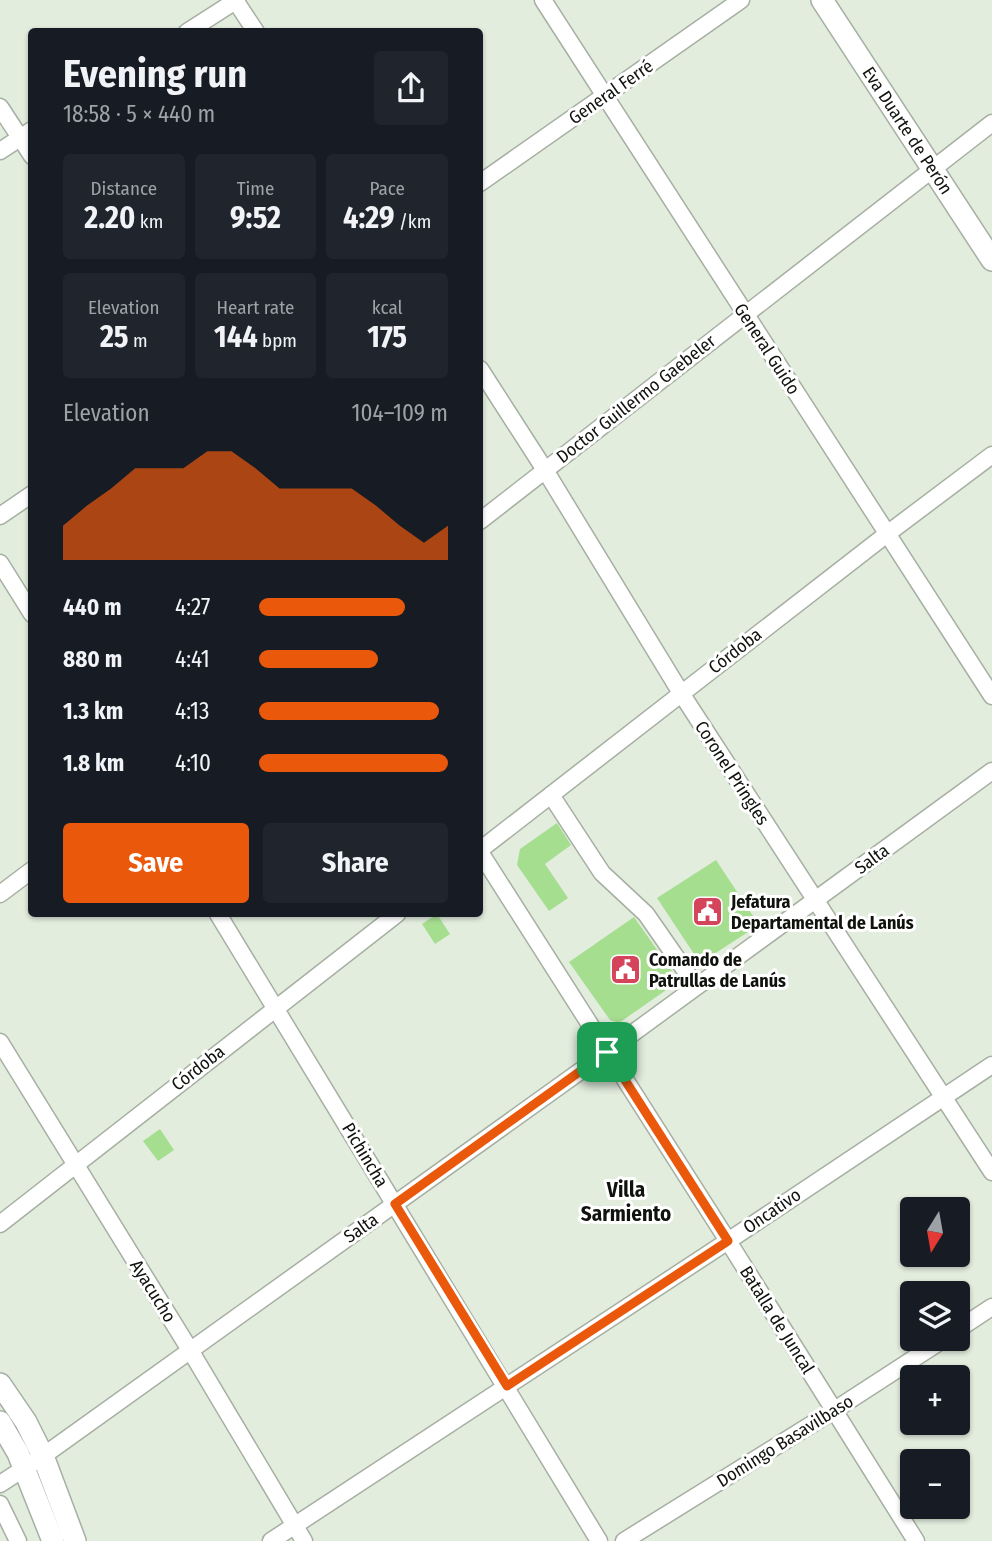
<!DOCTYPE html>
<meta charset="utf-8">
<style>
body{margin:0;font-family:"Fira Sans Condensed",sans-serif;background:#20242c;color:#f1f3f6;height:100vh;display:flex;flex-direction:column;font-size:26px;white-space:nowrap}
*{box-sizing:border-box;margin:0}
p{font-size:23px;color:#9ea1a6}
.icon{flex:none;width:38px;height:38px;fill:none;stroke:currentColor;stroke-width:2;stroke-linecap:round;stroke-linejoin:round}
.map{position:relative;flex:1;overflow:hidden}
.side{position:absolute;left:28px;top:28px;width:455px;height:889px;display:flex;flex-direction:column;background:#171b24;border-radius:7px;box-shadow:0 2px 5px #0004}
.side>*{flex:none}
.needle{width:46px;rotate:191deg}
.controls{position:absolute;left:900px;top:1197px;display:grid;gap:14px}
.controls a{display:grid;place-items:center;width:70px;height:70px;border-radius:7px;background:#171b24;box-shadow:0 2px 5px #0004;font-size:35px}
.pin{position:absolute;display:grid;place-items:center;width:60px;height:60px;color:#fff;margin:-30px;border-radius:14px;box-shadow:0 4px 10px #0006}
.round{display:grid;place-items:center;flex:none;width:74px;height:74px;border-radius:7px;background:#20242c}
.head{display:flex;align-items:center;justify-content:space-between;height:119px;padding:0 35px}
h1{font-size:38px;font-weight:700;line-height:52px}
.figures{display:grid;grid-template-columns:repeat(3,1fr);gap:10px;height:119px;padding:7px 35px}
.figures div{display:grid;align-content:center;border-radius:7px;background:#20242c;text-align:center}
.figures b{font-size:30px;font-weight:700}
.figures small{font-size:19px;font-weight:400}
.figures p{font-size:19px}
.chart{height:196px;padding:14px 35px}
.chart p{display:flex;justify-content:space-between}
.chart svg{width:100%;height:126px;margin-top:7px;fill:#ea580c;opacity:.7}
.action{display:flex;gap:14px;margin-top:auto;padding:14px 35px}
.action a{flex:1;height:80px;border-radius:7px;background:#ea580c;color:#fff;font-size:28px;font-weight:700;line-height:80px;text-align:center}
.action a+a{background:#20242c;color:#f1f3f6}
ul{padding:0 35px;list-style:none;font-size:23px}
li{display:grid;grid-template-columns:112px 84px 1fr;align-items:center;height:52px}
li i{height:18px;border-radius:9px;background:#ea580c}
.map>svg:first-child{display:block}
</style>
<div class="map">
<svg width="992" height="1541" viewBox="0 0 992 1541">
<rect width="100%" height="100%" fill="#e2edde"/>
<!-- building -->
<g fill="#a6de90">
<polygon points="557,823 571,845 545,864 568,898 549,911 517,865 520,849"/>
<polygon points="716,860 759,925 700,963 657,898"/>
<polygon points="437,914 450,934 435,944 422,924"/>
<polygon points="634,917 679,981 619,1023 610,1020 569,962"/>
<polygon points="160,1129 174,1150 158,1161 143,1141"/>
</g>
<g fill="none" stroke-linecap="round" stroke-linejoin="round">
<defs>
<g id="minor">
<polyline points="235,0 256,32"/>
<polyline points="543,0 992,696"/>
<polyline points="187,32 237,0"/>
<polyline points="0,107 32,156"/>
<polyline points="0,151 32,130"/>
<polyline points="480,183 741,0"/>
<polyline points="480,369 545,470 681,693 992,1172"/>
<polyline points="0,516 32,494"/>
<polyline points="480,521 992,123"/>
<polyline points="0,563 32,614"/>
<polyline points="551,795 602,873 646,914 696,986"/>
<polyline points="480,850 887,534 992,455"/>
<polyline points="480,852 728,1241 916,1541"/>
<polyline points="0,894 32,870"/>
<polyline points="218,914 599,1541"/>
<polyline points="0,1042 190,1350 304,1541"/>
<polyline points="0,1224 397,914"/>
<polyline points="957,1330 992,1307"/>
<polyline points="0,1484 43,1456 607,1052 992,771"/>
<polyline points="0,1504 18,1541"/>
<polyline points="271,1541 728,1241 992,1065"/>
<polyline points="624,1541 833,1411 944,1339"/>
</g>
<g id="major">
<path id="s1" d="M822 0 992 260"/>
<polyline points="0,1384 26,1422 43,1456 75,1541"/>
<polyline points="0,1422 18,1453 53,1541"/>
</g>
</defs>
<!-- minor casing -->
<use href="#minor" stroke="#a6afa2" stroke-width="19"/>
<!-- major casing -->
<use href="#major" stroke="#a6afa2" stroke-width="24"/>
<!-- minor -->
<use href="#minor" stroke="#fff" stroke-width="16"/>
<!-- major -->
<use href="#major" stroke="#fff" stroke-width="21"/>
</g>
<g fill="none" stroke-linecap="round" stroke-linejoin="round">
<defs>
<polygon id="route" points="607,1052 728,1241 507,1386 395,1204"/>
</defs>
<!-- route casing -->
<use href="#route" stroke="#fff" stroke-width="14"/>
<!-- route -->
<use href="#route" stroke="#ea580c" stroke-width="9"/>
</g>
<!-- icons -->
<defs>
<symbol id="civic-square" viewBox="-11 -11 22 22"><rect x="-9" y="-9" width="18" height="18" rx="4" fill="#d4445b" stroke="#fff"/><path d="M-.6-6.5H3V-4.5H.6V-3L4-1V1h2V6H-6V1h2V-1L-.6-3ZM-1.2 2.5V6h2.4V2.5Z" fill="#fff"/></symbol>
</defs>
<g fill-rule="evenodd">
<use href="#civic-square" x="690" y="894" width="35" height="35"/>
<use href="#civic-square" x="608" y="952" width="35" height="35"/>
</g>
<g text-anchor="middle" dominant-baseline="central" stroke-width="6" stroke-linejoin="round" paint-order="stroke">
<!-- street labels -->
<g font-size="18" fill="#0f120d" stroke="#fff">
<text transform="translate(611 92) rotate(-35)">General Ferré</text>
<text stroke="none"><textPath href="#s1" startOffset="156">Eva Duarte de Perón</textPath></text>
<text transform="translate(767 349) rotate(57)">General Guido</text>
<text transform="translate(636 399) rotate(-38)">Doctor Guillermo Gaebeler</text>
<text transform="translate(735 651) rotate(-38)">Córdoba</text>
<text transform="translate(732 773) rotate(57)">Coronel Pringles</text>
<text transform="translate(872 859) rotate(-36)">Salta</text>
<text transform="translate(198 1068) rotate(-38)">Córdoba</text>
<text transform="translate(365 1155) rotate(59)">Pichincha</text>
<text transform="translate(772 1211) rotate(-34)">Oncativo</text>
<text transform="translate(361 1228) rotate(-35)">Salta</text>
<text transform="translate(153 1291) rotate(58)">Ayacucho</text>
<text transform="translate(777 1320) rotate(58)">Batalla de Juncal</text>
<text transform="translate(785 1441) rotate(-32)">Domingo Basavilbaso</text>
</g>
<!-- poi labels -->
<g font-size="18" font-weight="bold" fill="#0f120d" stroke="#fff" text-anchor="start">
<text x="731" y="902">Jefatura<tspan x="731" dy="21">Departamental de Lanús</tspan></text>
<text x="649" y="960">Comando de<tspan x="649" dy="21">Patrullas de Lanús</tspan></text>
</g>
<!-- quarter labels -->
<g font-size="21" font-weight="bold" fill="#0f120d" stroke="#fff">
<text x="626" y="1190">Villa<tspan x="626" dy="24">Sarmiento</tspan></text>
</g>
</g>
</svg>
<div class="controls">
<a><svg class="needle" viewBox="-14 -14 28 28"><path d="M0-13l5 13h-10z" fill="#e53935"/><path d="M0 13l5-13h-10z" fill="#9ea1a6"/></svg></a>
<a><svg class="icon" aria-label="layers" viewBox="0 0 24 24"><path d="M12 4l9 5-9 5-9-5zM3 14l9 5 9-5"/></svg></a>
<a>+</a>
<a>−</a>
</div>
<div class="pin" style="left:607px;top:1052px;background:#1e9e55"><svg class="icon" aria-label="arrive" viewBox="0 0 24 24"><path d="M6 21V4h12l-3 4 3 4H6"/></svg></div>
<section class="side">
<div class="head"><div><h1>Evening run</h1><p>18:58 · 5 × 440 m</p></div><a class="round"><svg class="icon" aria-label="share" viewBox="0 0 24 24"><path d="M12 15V3M7 8l5-5 5 5M5 13v7h14v-7"/></svg></a></div>
<div class="figures">
<div><p>Distance</p><b>2.20<small> km</small></b></div>
<div><p>Time</p><b>9:52</b></div>
<div><p>Pace</p><b>4:29<small> /km</small></b></div>
</div>
<div class="figures">
<div><p>Elevation</p><b>25<small> m</small></b></div>
<div><p>Heart rate</p><b>144<small> bpm</small></b></div>
<div><p>kcal</p><b>175</b></div>
</div>
<div class="chart"><p><span>Elevation</span>104–109 m</p>
<svg viewBox="0 0 160 44" preserveAspectRatio="none"><path d="M0 44V32L10 25L20 19L30 12L40 12L50 12L60 6L70 6L80 12L90 19L100 19L110 19L120 19L130 25L140 32L150 38L160 32V44z"/></svg>
</div>
<ul>
<li><b>440 m</b>4:27<i style="width:77%"></i></li>
<li><b>880 m</b>4:41<i style="width:63%"></i></li>
<li><b>1.3 km</b>4:13<i style="width:95%"></i></li>
<li><b>1.8 km</b>4:10<i style="width:100%"></i></li>
</ul>
<div class="action"><a>Save</a><a>Share</a></div>
</section>
</div>
